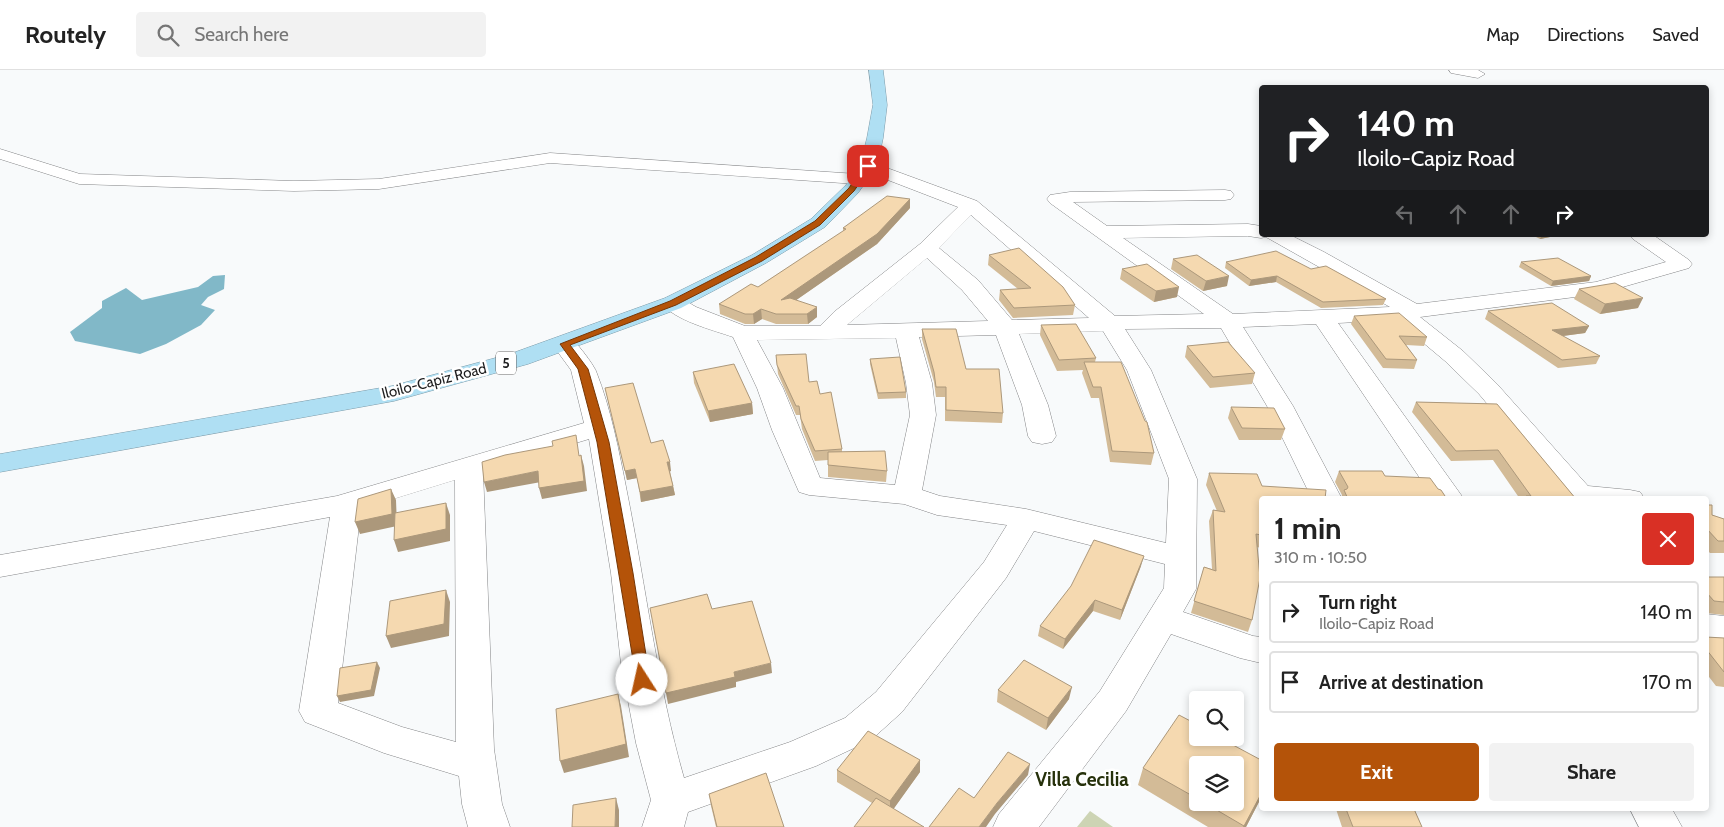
<!DOCTYPE html>
<meta charset="utf-8">
<style>
:root{--surface:#fff;--page:#f2f2f2;--text:#222;--muted:#767676;--line:#e0e0e0;--accent:#b45309}
body{margin:0;font-family:Cabin,sans-serif;background:var(--page);color:var(--text);height:100vh;display:flex;flex-direction:column;font-size:19px;white-space:nowrap}
*{box-sizing:border-box;margin:0}
p{font-size:16px;color:var(--muted)}
.icon{flex:none;width:28px;height:28px;fill:none;stroke:currentColor;stroke-width:2;stroke-linecap:round;stroke-linejoin:round}
.map{position:relative;flex:1;overflow:hidden}
.sheet{position:absolute;left:1259px;top:426px;width:450px;height:315px;display:flex;flex-direction:column;background:var(--surface);border-radius:5px;box-shadow:0 2px 8px #0003}
.sheet>*{flex:none}
.banner{position:absolute;left:1259px;top:15px;width:450px;height:152px;border-radius:5px;box-shadow:0 2px 8px #0003;background:#202124;color:#fff;overflow:hidden}
.tools{position:absolute;left:1189px;top:621px;display:grid;gap:10px}
.tools a{display:grid;place-items:center;width:55px;height:55px;border-radius:5px;background:var(--surface);box-shadow:0 2px 8px #0003;font-size:25px}
.pin{position:absolute;display:grid;place-items:center;width:42px;height:42px;color:#fff;margin:-21px;border-radius:10px;box-shadow:0 2px 8px #0006}
.me{position:absolute;width:55px;margin:-28px;rotate:350deg;stroke-linejoin:round;filter:drop-shadow(0 0 4px #0008)}
.turn{display:flex;align-items:center;gap:18px;height:105px;padding:0 15px;font-size:22px}
.turn .icon{width:65px;height:65px;stroke-width:2.5}
.turn b{display:block;font-size:35px;line-height:42px}
.lanes{display:flex;align-items:center;height:48px;padding:0 15px;background:#0003;justify-content:center;gap:25px;direction:ltr}
.lanes .off{opacity:.35}
.round{display:grid;place-items:center;flex:none;width:52px;height:52px;border-radius:5px;background:var(--page)}
.summary{display:flex;align-items:center;justify-content:space-between;height:85px;padding:0 15px}
h1{font-size:30px;font-weight:700;line-height:38px}
.primary-button{display:flex;gap:10px;margin-top:auto;padding:10px 15px}
.primary-button a{flex:1;height:58px;border-radius:5px;background:var(--accent);color:#fff;font-size:20px;font-weight:700;line-height:58px;text-align:center}
.primary-button a+a{background:var(--page);color:var(--text)}
ul{padding:0;list-style:none}
li{display:flex;align-items:center;gap:15px;height:62px;margin:0 10px 8px;padding:0 5px;border:2px solid var(--line);border-radius:5px}
li div{flex:1}
li b{display:block;font-size:19px}
li em{font-style:normal}
header{display:flex;align-items:center;gap:30px;box-sizing:border-box;height:70px;padding:0 25px;background:var(--surface);border-bottom:1px solid var(--line)}
header strong{font-size:24px}
nav{display:flex;gap:28px;margin-inline-start:auto;font-size:18px}
.search{width:350px;height:45px;background:var(--page);display:flex;align-items:center;gap:12px;box-sizing:border-box;padding:0 18px;border-radius:5px;color:var(--muted);font-size:19px}
.map>svg:first-child{display:block}
.green{fill:#cdd4b4}
.water{fill:#81b8c8}
.lines{fill:none;stroke-linecap:round;stroke-linejoin:round}
.minor-casing{stroke:#848587;stroke-width:1}
.highway-casing{stroke:#7c9ba9;stroke-width:1}
.minor{fill:#fff;fill-rule:evenodd}
.highway{fill:#afdff3;fill-rule:evenodd}
.wall{fill:#d3bb97;fill-rule:evenodd}
.shaded-wall{fill:#ac987b}
.building{fill:#f5d9b0;stroke:#ac987b}
.route{fill:#b45309;stroke:#753606}
.labels{text-anchor:middle;stroke-width:5;stroke-linejoin:round;paint-order:stroke}
.shield{fill:#fff;stroke:#626262;stroke-width:1}
.shield-label{font-size:14px;font-weight:bold;fill:#1e1e1f}
.street-label{font-size:15px;fill:#1e1e1f;stroke:#fff}
.near-neighbourhood-label{font-size:19px;font-weight:bold;fill:#26310b;stroke:#fff}
</style>
<header>
<strong>Routely</strong>
<div class="search"><svg class="icon" aria-label="search" viewBox="0 0 24 24"><circle cx="10" cy="10" r="6"/><path d="M15 15l6 6"/></svg>Search here</div>
<nav><a>Map</a><a>Directions</a><a>Saved</a></nav>
</header>
<div class="map">
<svg width="1724" height="757" viewBox="0 0 1724 757">
<rect width="100%" height="100%" fill="#f8fafb"/>
<!-- green -->
<path class="green" d="M1090,741L1113,757H1077Z"/>
<!-- water -->
<path class="water" d="M225,205L224,219L208,227L201,235L215,240L201,255L166,274L140,284L75,271L70,262L102,238V231L126,218L142,230L198,217L213,206Z"/>
<g class="lines">
<defs>
<path id="minor" d="M1449,0H1478L1485,4L1478,8L1451,3Z
M0,79L80,104L294,111L379,109L550,83L857,104L863,105L866,109L863,113L857,114L550,93L379,119L294,121L79,114L0,89Z
M868,91L977,131L1115,246L1204,244L1050,133L1047,129L1050,125L1070,122L1225,120L1231,121L1234,125L1231,129L1225,130L1073,132L1107,156L1248,154L1261,156V165H1290L1324,182L1417,234L1596,212L1666,192L1633,169L1630,165H1653L1689,190L1692,194L1689,198L1598,224L1420,247L1463,281L1497,314L1588,416L1630,420L1640,422L1645,429H1567L1479,324L1445,291L1396,250L1338,253L1464,429H1434L1316,254L1243,257L1293,336L1342,429H1312L1267,336L1221,258L1125,259L1151,300L1197,409L1196,519L1183,542L1253,566L1261,567V593L1240,588L1171,564L1126,641L1039,757H993L999,744L1100,621L1164,518L1165,494L1034,461L1006,508L902,642L871,670L816,696L688,742L684,757H642L651,730L636,673L621,594L611,503L589,369L483,401L494,679L502,734L510,757H468L462,734L459,706L384,683L305,652L299,641L330,447L0,507V485L337,426L584,353L571,300L552,274L556,269C561,268 565,266 570,268C576,271 593,294 596,301C611,339 619,381 627,422C646,517 657,614 684,708L790,672L845,648L876,622L984,492L1007,455L937,445L904,434L809,425L799,422L772,360L757,318L733,267C713,260 673,250 662,233L665,228L673,226L681,228L696,237L745,256H820L834,242L920,174L958,137L862,100L859,96L862,92ZM971,145L1089,248L1012,250L978,210L939,178ZM1248,166L1261,168L1266,167L1390,237L1233,244L1123,168ZM927,188L962,220L988,251L847,255ZM1103,261L1127,300L1169,409L1166,473L1026,439L940,426L922,420L936,345L932,313L919,267L996,265L1022,335L1028,366L1032,372L1042,374L1052,372L1056,366L1048,335L1019,264ZM896,268L906,313L910,345L895,415L820,408L783,318L757,270ZM455,410L456,672L402,657L338,633L361,439Z
M1706,544L1724,546V572L1706,570Z
M1630,739H1672L1682,757H1639Z"/>
<path id="highway" d="M869,0H883L887,35L883,68L877,96L858,123L825,157L766,193L681,238L528,294L394,331L0,402V384L392,316L510,284L665,228L752,185L811,149L846,115L860,96L867,68L873,35Z"/>
</defs>
<!-- minor casing -->
<use href="#minor" class="minor-casing"/>
<!-- highway casing -->
<use href="#highway" class="highway-casing"/>
<!-- minor -->
<use href="#minor" class="minor"/>
<!-- highway -->
<use href="#highway" class="highway"/>
</g>
<!-- wall -->
<path class="wall" d="M910,138L877,174L796,230L817,247L808,254H776L762,249L754,254H745L720,244L719,234L758,217L843,162V158Z
M1532,165H1560L1540,169Z
M989,185L1075,235L1073,245L1013,248L999,230L1000,220L1018,219L988,195Z
M1173,189L1227,216L1203,221L1171,199Z
M1226,192L1311,199L1386,229L1383,235L1321,238L1276,212L1249,216L1225,198Z
M1521,192L1591,206L1589,211L1551,216L1519,197Z
M1122,199L1177,227L1154,232L1120,209Z
M1579,219L1638,238L1600,244L1574,229Z
M1488,241L1589,256L1585,263L1562,266L1600,286L1596,294L1558,298L1485,249Z
M1354,246L1427,267L1424,276L1406,275L1417,290L1414,299L1383,298L1351,254Z
M1041,255L1096,288L1095,292L1154,383L1151,395L1110,392L1099,328H1091L1082,303L1083,300L1057,301L1040,265Z
M922,259L966,299L1003,343L1002,353L945,351V327H936L934,312L922,269Z
M1187,276L1255,303L1252,314L1210,318L1185,287Z
M776,285L809,312L820,324L842,379V382L887,401L886,412L828,407V390L815,391L802,359L800,345H796L778,304Z
M870,289L906,322V328L878,329L870,294Z
M693,302L752,333L753,344L710,352L694,313Z
M605,318L651,373L671,401H670L675,425L641,432L637,408L627,410Z
M1416,332L1497,334L1576,429H1520L1493,390L1451,391L1412,342Z
M1231,337L1285,359L1281,370H1239L1228,348Z
M1339,401L1385,406L1438,419L1447,429H1341L1342,425L1335,412Z
M1209,403L1261,429V478L1257,477L1252,550L1248,562L1191,543L1204,497L1212,499L1209,451L1213,440L1217,441L1206,415Z
M1706,435L1712,445L1724,449V483H1710L1706,479Z
M1141,496L1120,550L1093,541L1063,579L1038,566L1040,556Z
M1706,507H1724V545L1706,543Z
M1706,567L1724,568V617L1716,616L1706,603Z
M998,620L1069,629L1046,660L997,632Z
M920,690V702L893,739L872,733L837,712V700Z
M1261,690V728L1246,757H1208L1138,715L1143,698ZM1198,695L1235,732H1198Z
M709,724L784,757H716L711,736Z
M1336,739H1414L1422,757H1342Z"/>
<!-- shaded-wall -->
<path class="shaded-wall" d="M910,129V138L877,174L782,240L781,230Z
M1542,165H1560L1540,169Z
M1229,206L1227,216L1203,221L1206,211Z
M1277,206L1276,212L1249,216L1251,210Z
M1591,206L1589,211L1551,216L1553,211Z
M1179,217L1177,227L1154,232L1156,221Z
M1643,228L1638,238L1600,244L1605,234Z
M817,237V247L808,254L807,244Z
M761,239L762,249L754,254L753,244Z
M1589,256L1585,263L1548,268L1552,260Z
M752,333L753,344L710,352L708,341Z
M581,385L584,396L587,421L542,429L539,418Z
M667,392H670L671,401L669,402Z
M635,399L637,408L627,410L625,401Z
M538,401L541,412L487,422L484,412Z
M673,416L675,425L641,432L640,422Z
M391,419L396,430L397,456L360,464L355,452Z
M446,433L450,445V471L398,482L394,470Z
M1144,486L1141,496L1120,550L1122,540Z
M446,520L450,532L449,566L391,578L386,566Z
M1095,530L1093,541L1063,579L1065,569Z
M377,592L380,598L374,626L340,632L337,626Z
M771,593L772,603L736,612V617L668,634L666,623L734,602Z
M1072,617L1069,629L1046,660L1048,648Z
M618,624L621,636L629,687L564,703L560,691Z
M920,690V702L890,744V731Z
M1030,694L1028,705L995,744L986,757H979L997,733Z
M1261,724V728L1246,757H1243Z
M616,728L619,740V757H615Z"/>
<!-- building -->
<path class="building" d="M887,126L910,129L877,164L781,230L790,228L817,237L807,244H776L761,239L753,244H745L719,234L751,214L758,217L846,159L843,158Z
M1019,178L1063,217L1075,235L1014,238L1000,220L1031,218L989,185Z
M1276,181L1311,199L1326,196L1386,229L1323,232L1277,206L1251,210L1226,192Z
M1197,185L1229,206L1206,211L1173,189Z
M1558,188L1591,206L1553,211L1521,192Z
M1147,194L1179,217L1156,221L1122,199Z
M1615,213L1643,228L1605,234L1579,219Z
M1552,233L1589,256L1552,260L1600,286L1562,290L1488,241Z
M1399,243L1427,267L1399,266L1417,290L1386,289L1354,246Z
M1076,254L1096,288L1059,290L1041,255Z
M922,259H956L966,299H999L1003,343L946,340V317H936L934,302Z
M1228,272L1255,303L1213,307L1187,276Z
M806,284L809,312L817,311L820,324L831,322L842,379L815,381L801,349L799,336H796L777,295L776,285Z
M900,287L906,322L878,323L870,289Z
M1084,292H1121L1145,351L1147,352L1154,383L1112,381L1101,317H1093Z
M734,294L752,333L708,341L693,302Z
M633,313L651,373L663,370L670,392H667L673,416L640,422L635,399L625,401L605,318Z
M1416,332L1497,334L1576,429H1528L1526,426H1531L1498,380L1456,381Z
M1231,337L1274,338L1285,359L1242,358Z
M576,365L579,386L581,385L584,411L539,418L538,401L484,412L482,392L505,385L553,376L552,371Z
M885,381L887,401L828,395V382Z
M1339,401H1382L1385,406L1430,408L1438,419L1441,420L1447,429H1348L1344,420L1347,419L1348,417Z
M1209,403L1257,404L1262,416L1326,420L1325,429H1261V465L1256,464L1260,508L1252,550L1194,531L1204,497L1216,501L1213,440L1225,442Z
M391,419L392,444L355,452L358,429Z
M446,433V459L394,470L395,443Z
M1706,435H1712V445L1724,449V471H1718L1706,458Z
M1094,470L1144,486L1122,540L1095,530L1065,569L1040,556L1071,516Z
M1706,507H1724V532L1714,531L1706,522Z
M446,520L444,554L386,566L390,531Z
M707,524L712,539L752,531L771,593L734,602L735,607L666,623L650,538Z
M1706,567L1724,568V602L1706,579Z
M1024,590L1072,617L1048,648L998,620Z
M377,592L371,620L337,626L340,598Z
M618,624L626,674L560,691L556,639Z
M1179,645L1198,655V668H1220L1261,690V724L1244,756L1203,732H1235V695H1198V729L1143,698Z
M868,661L920,690L890,731L837,700Z
M1008,682L1030,694L997,733L979,757H929L959,718L974,728Z
M766,703L784,757H717L709,724Z
M616,728L615,757H572L573,735Z
M876,728L924,757H854Z
M1346,739H1414L1422,757H1353Z"/>
<!-- route -->
<path class="route" d="M865,94L871,96L854,121L820,155L762,191L676,235L570,275L588,299L609,372L633,503L650,610L648,614L642,616L637,614L597,372L578,299L560,274L670,231L756,187L815,151L849,118Z"/>
<g class="labels">
<!-- shield labels -->
<rect class="shield" x="496" y="281.5" width="20" height="23" rx="4"/>
<g class="shield-label">
<text x="506" y="298">5</text>
</g>
<!-- street labels -->
<g class="street-label">
<text transform="translate(434 311) rotate(-14)" y="5">Iloilo-Capiz Road</text>
</g>
<!-- near-neighbourhood labels -->
<g class="near-neighbourhood-label">
<text x="1082" y="716">Villa Cecilia</text>
</g>
</g>
</svg>
<div class="tools">
<a><svg class="icon" aria-label="search" viewBox="0 0 24 24"><circle cx="10" cy="10" r="6"/><path d="M15 15l6 6"/></svg></a>
<a><svg class="icon" aria-label="layers" viewBox="0 0 24 24"><path d="M12 4l9 5-9 5-9-5zM3 14l9 5 9-5"/></svg></a>
</div>
<div class="pin" style="left:868px;top:96px;background:#d93025"><svg class="icon" aria-label="arrive" viewBox="0 0 24 24"><path d="M6 21V4h12l-3 4 3 4H6"/></svg></div>
<svg class="me" style="left:642px;top:610px" viewBox="-20 -20 40 40"><circle r="19" fill="#fff"/><path d="M0-13L10 11 0 6-10 11z" fill="#b45309"/></svg>
<div class="banner">
<div class="turn"><svg class="icon" aria-label="right" viewBox="0 0 24 24"><path d="M7 20v-9h11M14 6l5 5-5 5"/></svg><div><b>140 m</b>Iloilo-Capiz Road</div></div>
<div class="lanes"><svg class="icon off" aria-label="left" viewBox="0 0 24 24"><path d="M17 20v-9H6M10 6l-5 5 5 5"/></svg><svg class="icon off" aria-label="ahead" viewBox="0 0 24 24"><path d="M12 20V5M6 11l6-6 6 6"/></svg><svg class="icon off" aria-label="ahead" viewBox="0 0 24 24"><path d="M12 20V5M6 11l6-6 6 6"/></svg><svg class="icon" aria-label="right" viewBox="0 0 24 24"><path d="M7 20v-9h11M14 6l5 5-5 5"/></svg></div>
</div>
<section class="sheet">
<div class="summary"><div><h1>1 min</h1><p>310 m · 10:50</p></div><a class="round" style="background:#d93025;color:#fff"><svg class="icon" aria-label="close" viewBox="0 0 24 24"><path d="M6 6l12 12M18 6L6 18"/></svg></a></div>
<ul>
<li><svg class="icon" aria-label="right" viewBox="0 0 24 24"><path d="M7 20v-9h11M14 6l5 5-5 5"/></svg><div><b>Turn right</b><p>Iloilo-Capiz Road</p></div><em>140 m</em></li>
<li><svg class="icon" aria-label="arrive" viewBox="0 0 24 24"><path d="M6 21V4h12l-3 4 3 4H6"/></svg><div><b>Arrive at destination</b></div><em>170 m</em></li>
</ul>
<div class="primary-button"><a>Exit</a><a>Share</a></div>
</section>
</div>
